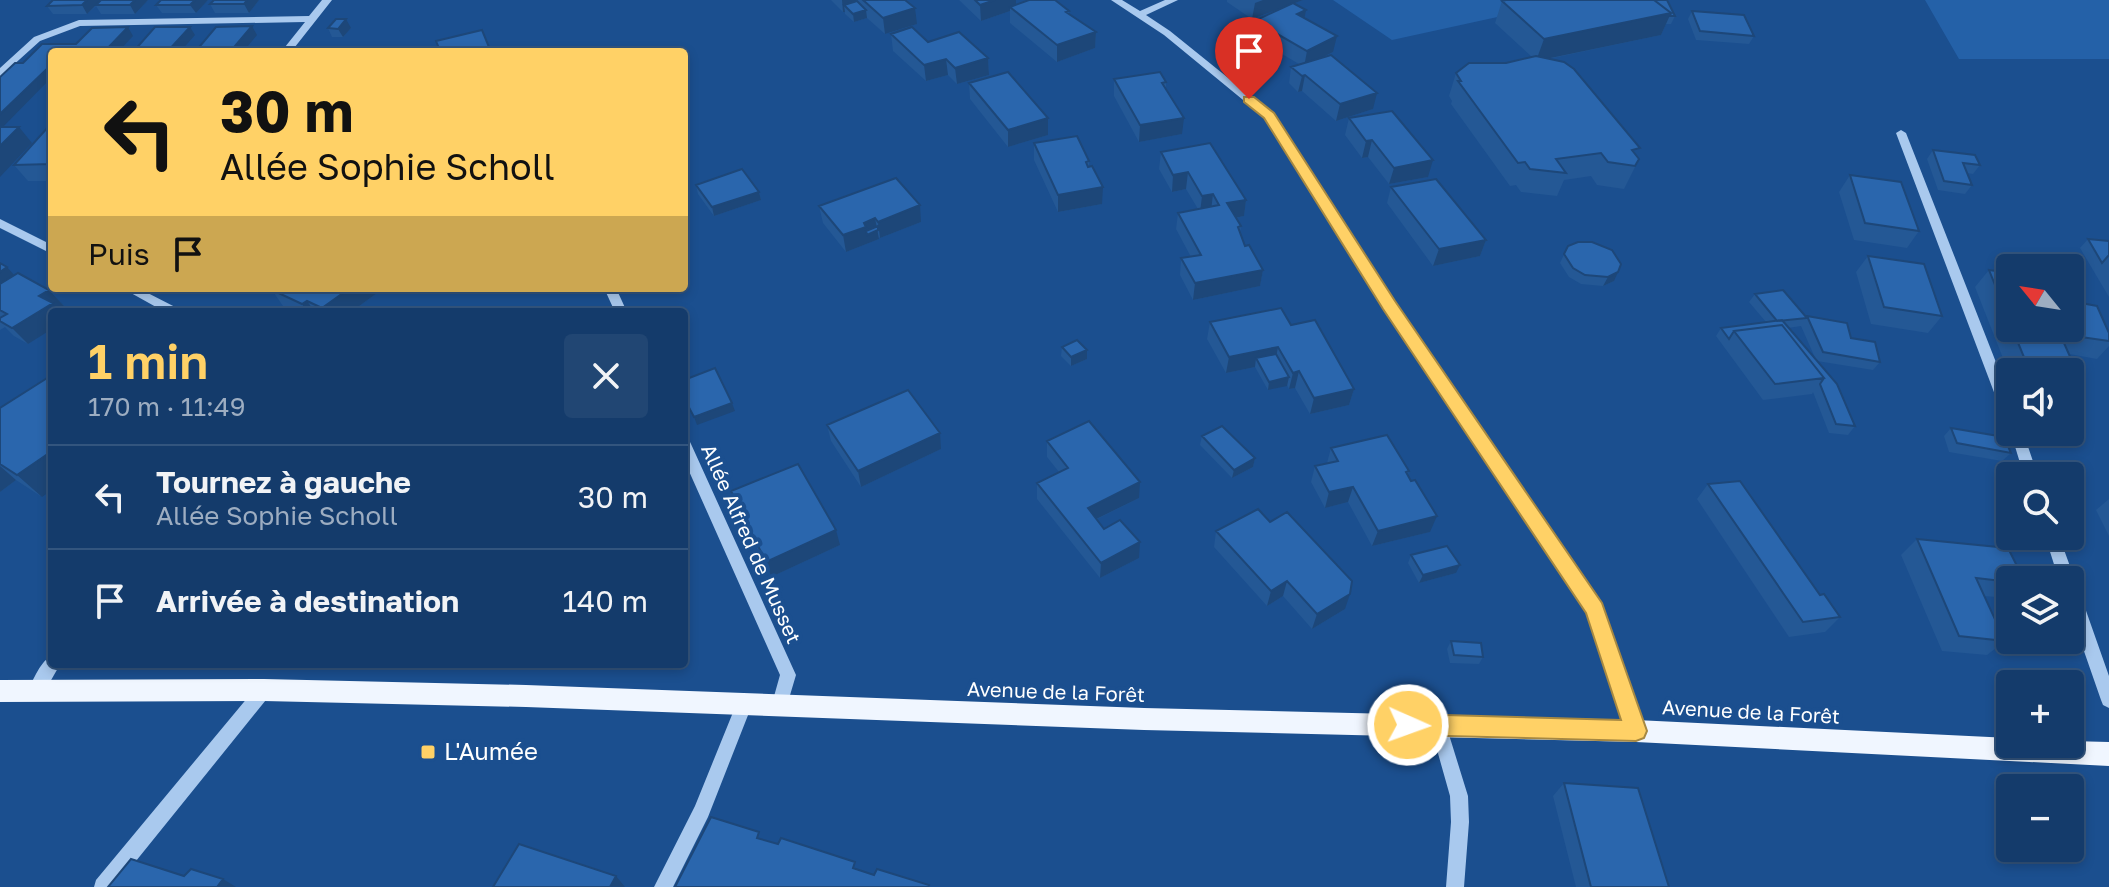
<!DOCTYPE html>
<html lang="fr">
<meta charset="utf-8">
<style>
:root{--surface:#143b6b;--page:#214673;--text:#f1f3f6;--muted:#9dadc1;--line:#33557e;--accent:#ffd166}
body{margin:0;font-family:"Golos Text",sans-serif;background:var(--page);color:var(--text);height:100vh;display:flex;flex-direction:column;font-size:30px;white-space:nowrap}
*{box-sizing:border-box;margin:0}
p{font-size:26px;color:var(--muted)}
.icon{flex:none;width:44px;height:44px;fill:none;stroke:currentColor;stroke-width:2;stroke-linecap:round;stroke-linejoin:round}
.map{position:relative;flex:1;overflow:hidden}
.panel{position:absolute;left:48px;top:308px;width:640px;height:360px;display:flex;flex-direction:column;background:var(--surface);border-radius:8px;box-shadow:0 4px 12px #0003,0 0 0 2px var(--line)}
.panel>*{flex:none}
.top-card{position:absolute;left:48px;top:48px;width:640px;height:244px;border-radius:8px;box-shadow:0 4px 12px #0003,0 0 0 2px var(--line);background:#ffd166;color:#111;overflow:hidden}
.needle{width:52px;rotate:300deg}
.fabs{position:absolute;left:1996px;top:254px;display:grid;gap:16px}
.fabs a{display:grid;place-items:center;width:88px;height:88px;border-radius:8px;background:var(--surface);box-shadow:0 4px 12px #0003,0 0 0 2px var(--line);font-size:40px}
.pin{position:absolute;display:grid;place-items:center;width:68px;height:68px;color:#fff;margin:-82px -34px;border-radius:50% 50% 50% 0;rotate:-45deg;box-shadow:0 0 8px #0007}
.pin .icon{rotate:45deg}
.me{position:absolute;width:88px;margin:-44px;rotate:92deg;stroke-linejoin:round;filter:drop-shadow(0 0 6px #0008)}
.turn{display:flex;align-items:center;gap:28px;height:168px;padding:0 40px;font-size:36px}
.turn .icon{width:104px;height:104px;stroke-width:2.5}
.turn b{display:block;font-size:56px;line-height:68px}
.then{display:flex;align-items:center;height:76px;padding:0 40px;background:#0003;gap:16px;font-size:30px}
.round{display:grid;place-items:center;flex:none;width:84px;height:84px;border-radius:8px;background:var(--page)}
.overview{display:flex;align-items:center;justify-content:space-between;height:136px;padding:0 40px}
h1{font-size:48px;font-weight:600;line-height:60px;color:var(--accent)}
ul{padding:0;list-style:none}
li{display:flex;align-items:center;gap:24px;height:104px;padding:0 40px;border-top:2px solid var(--line)}
li div{flex:1}
li b{display:block;font-size:30px}
li em{font-style:normal}
.map>svg:first-child{display:block}
.green{fill:#2461a8}
.lines{fill:none;stroke-linecap:round;stroke-linejoin:round}
.minor{fill:#a9c9ee;fill-rule:evenodd}
.major{fill:#f0f6ff;fill-rule:evenodd}
.wall{fill:#245895;fill-rule:evenodd}
.shaded-wall{fill:#1d4779}
.building{fill:#2a66ad;stroke:#1d4779;stroke-width:2}
.route{fill:#ffd166;stroke:#a68842;stroke-width:2}
.poi-dot{fill:#ffd166;stroke:#1b4f8f;stroke-width:3}
.labels{text-anchor:middle;stroke-width:8;stroke-linejoin:round;paint-order:stroke}
.street-label{font-size:20px;fill:#fff;stroke:#1b4f8f}
.near-poi-label{font-size:24px;fill:#fff;stroke:#1b4f8f;text-anchor:start}
</style>
<div class="map">
<svg width="2109" height="887" viewBox="0 0 2109 887">
<rect width="100%" height="100%" fill="#1b4f8f"/>
<!-- green -->
<path class="green" d="M1333,0H1576L1392,40Z
M1925,0H2109V59H1959Z"/>
<g class="lines">
<!-- minor -->
<path class="minor" d="M322,0H332L291,52H281L305,22L80,26L40,41L0,77V68L34,37L79,20L309,16Z
M1111,0H1122L1140,11L1165,0H1178L1146,15L1170,31L1273,114L1393,302L1601,604L1644,731L1642,737L1636,739L1630,737L1628,731L1588,612L1385,308L1265,118L1164,35Z
M1901,130L1906,133L2010,398V421L2003,416L1896,133Z
M0,219L52,245V254L0,228Z
M122,288H138L179,309L181,312H165Z
M604,288H616L627,312H615Z
M2010,430L2023,432L2038,476H2024Z
M684,439L689,440L691,444L796,675L785,712L779,715L773,712L771,707L780,675L684,460Z
M2045,536H2059L2075,580L2073,583L2078,588L2109,676V708L2103,705L2101,700L2070,611V580H2059Z
M52,656V664H60L58,668L42,696L36,698L30,696L28,691C33,680 41,660 52,656Z
M264,683L270,685L272,690L270,695L115,887H94L96,880L258,685Z
M744,697L750,700L752,705L708,817L673,887H654L695,806L738,700Z
M1438,717L1444,719L1446,725L1468,796L1469,822L1464,887H1446L1451,822L1450,796L1430,725L1432,719Z"/>
<!-- major -->
<path class="major" d="M264,679L526,685L1144,708L1636,720L2010,738V744H2070V741L2109,742V766L1636,742L1144,730L526,707L264,701L0,702V680Z"/>
</g>
<!-- wall -->
<path class="wall" d="M53,0H148L135,14H101L96,6L87,14H53L47,6Z
M161,0H208L196,13H162L156,5Z
M259,0L249,13H215L210,4Z
M831,0H905L917,24L885,34L867,18L854,22L845,14V12H843Z
M959,0H1016V5L1069,11V14L1096,32L1095,48L1057,62L1010,23V11L981,21Z
M1227,0H1303L1294,3L1333,52L1324,57L1373,109L1336,121L1302,91L1298,92L1289,83L1291,67L1299,64L1265,44L1260,46L1248,39L1250,23L1286,6L1252,19L1227,2Z
M1502,1L1675,16L1671,24H1666L1661,35L1548,59L1639,159L1624,189L1597,185L1591,176L1564,180L1557,196L1521,192L1516,185L1510,186L1451,104L1452,101L1449,96L1456,73L1532,57L1495,23Z
M1692,11L1754,36L1749,44L1696,40L1688,19Z
M328,28H351L343,37H332Z
M891,34L928,42L988,58L989,75L957,84L948,75L926,81L893,51Z
M1114,79L1166,82V88L1182,134L1139,142L1114,96Z
M969,83L1048,118V135L1008,147L970,99Z
M1349,118L1428,177L1389,184L1368,157L1362,158L1345,135Z
M52,126V181H28L14,165Z
M1034,143L1089,161V167L1102,204L1058,212L1034,160Z
M1933,150L1980,165L1973,174L1967,173L1972,185L1965,194L1938,190L1927,159Z
M1161,152L1246,200L1244,216L1236,218L1241,226L1240,233L1245,246L1263,270L1260,286L1193,300L1180,275L1181,258L1191,257L1176,229L1178,213L1198,209L1186,189L1172,192L1159,169Z
M1850,175L1919,231L1907,248L1854,240L1839,192Z
M696,185L759,192L761,200L714,216L698,194Z
M1391,187L1486,240L1480,256L1433,266L1387,203Z
M819,206L921,222L880,238L879,237V239L846,252L823,223Z
M2088,239L2109,241V297L2080,248Z
M1568,246L1614,281L1603,286L1581,284L1569,277L1560,263Z
M1868,256L1942,316L1928,333L1871,324L1856,272Z
M0,263L14,275L49,290L64,306L59,309L61,312H52L28,344L14,336L5,327L0,330Z
M1989,270L2010,273V328H2070L2109,333V346L2097,359L2069,354L2083,386L2070,399V372H2010V376L1975,287Z
M274,288H384L351,312H295L283,306L272,290Z
M1755,294L1851,338L1880,362L1873,370L1817,361L1855,426L1848,435L1829,433L1813,392L1812,394L1763,400L1716,336L1721,328L1766,322L1749,302ZM1801,326L1816,360L1788,328Z
M1210,322L1291,325L1354,389L1349,405L1310,414L1295,388L1289,389L1287,385L1268,390L1255,367L1226,373L1207,339Z
M1062,347L1087,350V359L1071,366L1061,356Z
M0,408L42,497L16,480L0,492Z
M827,425L941,449L861,487L831,441Z
M1951,428L2011,453L2002,461L1949,452L1944,436Z
M1202,436L1255,458L1253,467L1232,478L1200,445Z
M1047,441L1139,498L1097,519L1104,529L1139,558L1100,578L1037,499V483L1059,472L1047,457Z
M1331,448L1409,471L1408,475L1430,532L1372,546L1348,502L1325,508L1311,482L1315,466L1327,463Z
M1708,484L1820,595L1840,617L1825,632L1789,637L1697,499Z
M731,491L840,545L771,577L737,507Z
M2109,499V536L2096,510Z
M1216,531L1345,609L1312,629L1283,596L1267,606L1214,547Z
M1917,539L2010,580V597L2008,598L1984,596L2005,641L1987,655L1942,651L1901,555Z
M1411,555L1456,573L1419,583L1408,563Z
M1451,641L1483,657L1479,664L1450,663L1447,649Z
M1564,783L1669,887H1576L1553,796Z"/>
<!-- shaded-wall -->
<path class="shaded-wall" d="M87,0H101L87,14L82,5Z
M135,0H148L135,14L130,5Z
M195,0H208L196,13L190,5Z
M247,0H259L249,13L244,4Z
M842,0H856L857,8L844,5L845,12H843Z
M995,0H1016V9L1010,7V11L981,21L980,5Z
M1263,0H1303L1252,19L1255,3Z
M915,8L917,24L885,34L883,18Z
M866,10L867,18L854,22L853,14Z
M1306,10L1303,26L1297,14Z
M1671,13L1661,35L1536,61L1544,39Z
M346,19L351,28L343,37L338,29Z
M252,26L257,35L243,52H230Z
M128,27L133,36L118,52H104Z
M190,27L195,35L180,52H167Z
M1267,28L1265,44L1260,46L1262,30Z
M1096,32L1095,48L1057,62V45Z
M1337,36L1333,52L1304,67L1307,51Z
M988,58L989,75L957,84L955,68Z
M946,59L948,75L926,81L924,65Z
M51,64L52,65V77L0,130V114Z
M1305,75L1302,91L1298,92L1302,76Z
M1377,93L1373,109L1336,121L1340,104Z
M1048,118V135L1008,147V130Z
M1184,118L1182,134L1139,142L1140,125Z
M19,127L32,143L0,177V146Z
M1372,140L1368,157L1362,158L1366,141Z
M1433,160L1428,177L1389,184L1394,168Z
M1188,172L1186,189L1172,192L1173,175Z
M1103,187L1102,204L1058,212V195Z
M759,192L761,200L714,216L712,207Z
M1213,194L1211,211L1200,213L1202,196Z
M1246,200L1244,216L1225,220L1227,203Z
M920,205L921,222L880,238L878,222Z
M875,218L879,239L846,252L843,235Z
M1486,240L1480,256L1433,266L1439,249Z
M7,267L22,284L0,297V272Z
M1263,270L1260,286L1193,300L1195,283Z
M1618,272L1614,281L1603,286L1608,277Z
M350,288H384L351,312H325L322,308Z
M425,288H445L428,293Z
M49,290L64,306L59,309L61,312H52V329L28,344L12,328L39,296Z
M307,301L315,312H307L302,304Z
M1278,347L1275,363L1256,358L1255,367L1226,373L1229,357Z
M1087,350V359L1071,366V357Z
M1299,371L1295,388L1289,389L1293,373Z
M1289,377L1287,386L1268,390L1269,382Z
M1354,389L1349,405L1310,414L1314,398Z
M732,403L735,411L697,425L694,417Z
M940,433L941,449L861,487L858,471Z
M52,451V490L42,497L17,475Z
M1255,458L1253,467L1232,478L1234,470Z
M0,466L16,480L0,492Z
M1140,482L1139,498L1088,523V508Z
M1353,487L1348,502L1325,508L1329,492Z
M1437,516L1430,532L1372,546L1378,531Z
M836,530L840,545L771,577L766,562Z
M1140,542L1139,558L1100,578L1101,563Z
M1460,565L1456,573L1419,583L1423,575Z
M1287,581L1283,596L1267,606L1271,591Z
M1350,594L1345,609L1312,629L1317,614Z
M616,876L625,887H610Z
M223,879L236,887H217Z"/>
<!-- building -->
<path class="building" d="M53,0H87L82,5L47,6Z
M101,0H135L130,5H96Z
M161,0H195L190,5H156Z
M214,0H247L244,4H210Z
M863,0H905L915,8L883,18Z
M975,0H995L980,5Z
M1029,0H1055L1069,11L1066,12L1096,32L1057,45L1010,7Z
M1506,0H1654L1671,13L1544,39L1502,1Z
M1654,0H1667L1675,16H1670L1671,13Z
M857,1L866,10L853,14L844,5Z
M1293,3L1306,10L1297,14L1337,36L1307,51L1267,28L1262,30L1250,23Z
M1692,11L1744,15L1754,36L1700,31Z
M336,19H346L338,29L328,28Z
M252,26L230,52H195L216,27Z
M128,27L104,52H52V64L0,114V77L15,63H23L42,44H76L92,28Z
M155,27H190L167,52H133Z
M912,27L928,42L959,32L988,58L955,68L946,59L924,65L891,34Z
M482,30L491,52H437L440,51L436,41Z
M1331,55L1377,93L1340,104L1305,75L1302,76L1291,67Z
M1536,56L1564,62L1574,69L1640,148L1632,150L1639,159L1635,166L1608,162L1601,153L1556,159L1566,173L1530,169L1525,162L1518,163L1458,81H1461L1456,73L1469,63H1506Z
M1008,72L1048,118L1008,130L969,83Z
M1160,72L1166,82L1162,83L1184,118L1140,125L1114,79Z
M1392,111L1433,160L1394,168L1372,140L1366,141L1349,118Z
M49,126H52V164L14,165Z
M0,127H19L0,146Z
M1077,136L1089,161L1086,162L1088,167L1092,166L1103,187L1058,195L1034,143Z
M1210,143L1246,200L1227,203L1241,226L1238,227L1245,246L1249,245L1263,270L1195,283L1181,258L1201,255L1178,213L1219,205L1213,194L1202,196L1188,172L1173,175L1161,152Z
M1933,150L1975,155L1980,165L1963,163L1972,185L1944,181Z
M742,169L759,192L712,207L696,185Z
M1850,175L1901,182L1919,231L1865,223Z
M896,178L920,205L878,222L875,218L864,223L866,227L843,235L819,206Z
M1436,179L1486,240L1439,249L1391,187Z
M878,226V230L867,235L866,231Z
M2088,239L2109,241V255L2102,263Z
M1578,242H1592L1612,250L1621,264L1618,272L1608,277L1585,275L1573,268L1564,254L1568,246Z
M1868,256L1924,264L1942,316L1884,307Z
M0,263L7,267L0,272Z
M1989,270L2010,273V322Z
M18,273L49,290L39,296L53,303L12,328L0,321V318L7,314L0,310V284Z
M274,288H350L322,308L307,301L302,304L272,290Z
M1783,290L1807,318L1777,321L1755,294Z
M2070,301L2097,306L2109,333V341L2060,334L2083,386L2070,384V372H2030L2012,328H2070Z
M1281,308L1291,325L1315,320L1354,389L1314,398L1299,371L1293,373L1278,347L1229,357L1210,322Z
M1807,316L1847,323L1851,338L1875,342L1880,362L1823,352Z
M1782,320L1837,384L1855,426L1836,424L1820,384L1824,378L1782,325L1734,331L1729,339L1721,328Z
M1782,325L1824,378L1775,384L1734,331Z
M1077,340L1087,350L1071,357L1062,347Z
M1276,354L1289,377L1269,382L1256,358Z
M715,368L732,403L694,417L684,398V380Z
M52,375V451L17,475L0,464V408Z
M908,390L940,433L858,471L827,425Z
M1089,421L1140,482L1088,508L1104,529L1120,520L1140,542L1101,563L1037,483L1068,468L1047,441Z
M1222,426L1255,458L1234,470L1202,436Z
M1951,428L2004,437L2011,453L1957,443Z
M1387,435L1409,471L1406,472L1411,481L1415,480L1437,516L1378,531L1353,487L1329,492L1315,466L1338,461L1331,448Z
M798,464L836,530L766,562L731,491Z
M1740,481L1820,595L1824,594L1840,617L1803,622L1708,484Z
M1258,509L1270,522L1287,512L1352,581L1350,594L1317,614L1287,581L1271,591L1216,531Z
M1917,539L2008,548L2024,580H2010V582L1976,578L2005,641L1959,636Z
M1447,546L1460,565L1423,575L1411,555Z
M1451,641L1481,643L1483,657L1454,655Z
M1564,783L1638,788L1669,887H1591Z
M711,817L759,832L757,838L778,844L781,838L855,862L853,868L874,875L877,869L929,885L928,887H675Z
M519,844L616,876L610,887H493Z
M131,859L184,876L191,869L223,879L217,887H108Z"/>
<!-- route -->
<path class="route" d="M1244,97H1254L1274,113L1395,301L1602,603L1647,731L1644,738L1636,741L1408,735L1401,732L1397,725L1401,717L1408,714L1621,720L1586,613L1383,309L1264,118L1244,102Z"/>
<!-- markers -->
<rect class="poi-dot" x="420" y="744" width="16" height="16" rx="4"/>
<g class="labels">
<!-- street labels -->
<g class="street-label">
<text transform="translate(751 544) rotate(66)" y="7">Allée Alfred de Musset</text>
<text transform="translate(1056 692) rotate(2)" y="7">Avenue de la Forêt</text>
<text transform="translate(1751 712) rotate(3)" y="7">Avenue de la Forêt</text>
</g>
<!-- near-poi labels -->
<g class="near-poi-label">
<text x="444" y="760">L'Aumée</text>
</g>
</g>
</svg>
<div class="fabs">
<a><svg class="needle" viewBox="-14 -14 28 28"><path d="M0-13l5 13h-10z" fill="#e53935"/><path d="M0 13l5-13h-10z" fill="#9dadc1"/></svg></a>
<a><svg class="icon" aria-label="sound" viewBox="0 0 24 24"><path d="M4 9h4l5-4v14l-5-4H4zM17 9q2 3 0 6"/></svg></a>
<a><svg class="icon" aria-label="search" viewBox="0 0 24 24"><circle cx="10" cy="10" r="6"/><path d="M15 15l6 6"/></svg></a>
<a><svg class="icon" aria-label="layers" viewBox="0 0 24 24"><path d="M12 4l9 5-9 5-9-5zM3 14l9 5 9-5"/></svg></a>
<a>+</a>
<a>−</a>
</div>
<div class="pin" style="left:1249px;top:99px;background:#d93025"><svg class="icon" aria-label="arrive" viewBox="0 0 24 24"><path d="M6 21V4h12l-3 4 3 4H6"/></svg></div>
<svg class="me" style="left:1408px;top:725px" viewBox="-20 -20 40 40"><circle r="17" fill="#ffd166" stroke="#fff" stroke-width="3"/><path d="M0-11L8 9 0 5-8 9z" fill="#fff"/></svg>
<div class="top-card">
<div class="turn"><svg class="icon" aria-label="left" viewBox="0 0 24 24"><path d="M17 20v-9H6M10 6l-5 5 5 5"/></svg><div><b>30 m</b>Allée Sophie Scholl</div></div>
<div class="then">Puis<svg class="icon" aria-label="arrive" viewBox="0 0 24 24"><path d="M6 21V4h12l-3 4 3 4H6"/></svg></div>
</div>
<section class="panel">
<div class="overview"><div><h1>1 min</h1><p>170 m · 11:49</p></div><a class="round"><svg class="icon" aria-label="close" viewBox="0 0 24 24"><path d="M6 6l12 12M18 6L6 18"/></svg></a></div>
<ul>
<li><svg class="icon" aria-label="left" viewBox="0 0 24 24"><path d="M17 20v-9H6M10 6l-5 5 5 5"/></svg><div><b>Tournez à gauche</b><p>Allée Sophie Scholl</p></div><em>30 m</em></li>
<li><svg class="icon" aria-label="arrive" viewBox="0 0 24 24"><path d="M6 21V4h12l-3 4 3 4H6"/></svg><div><b>Arrivée à destination</b></div><em>140 m</em></li>
</ul>
</section>
</div>
